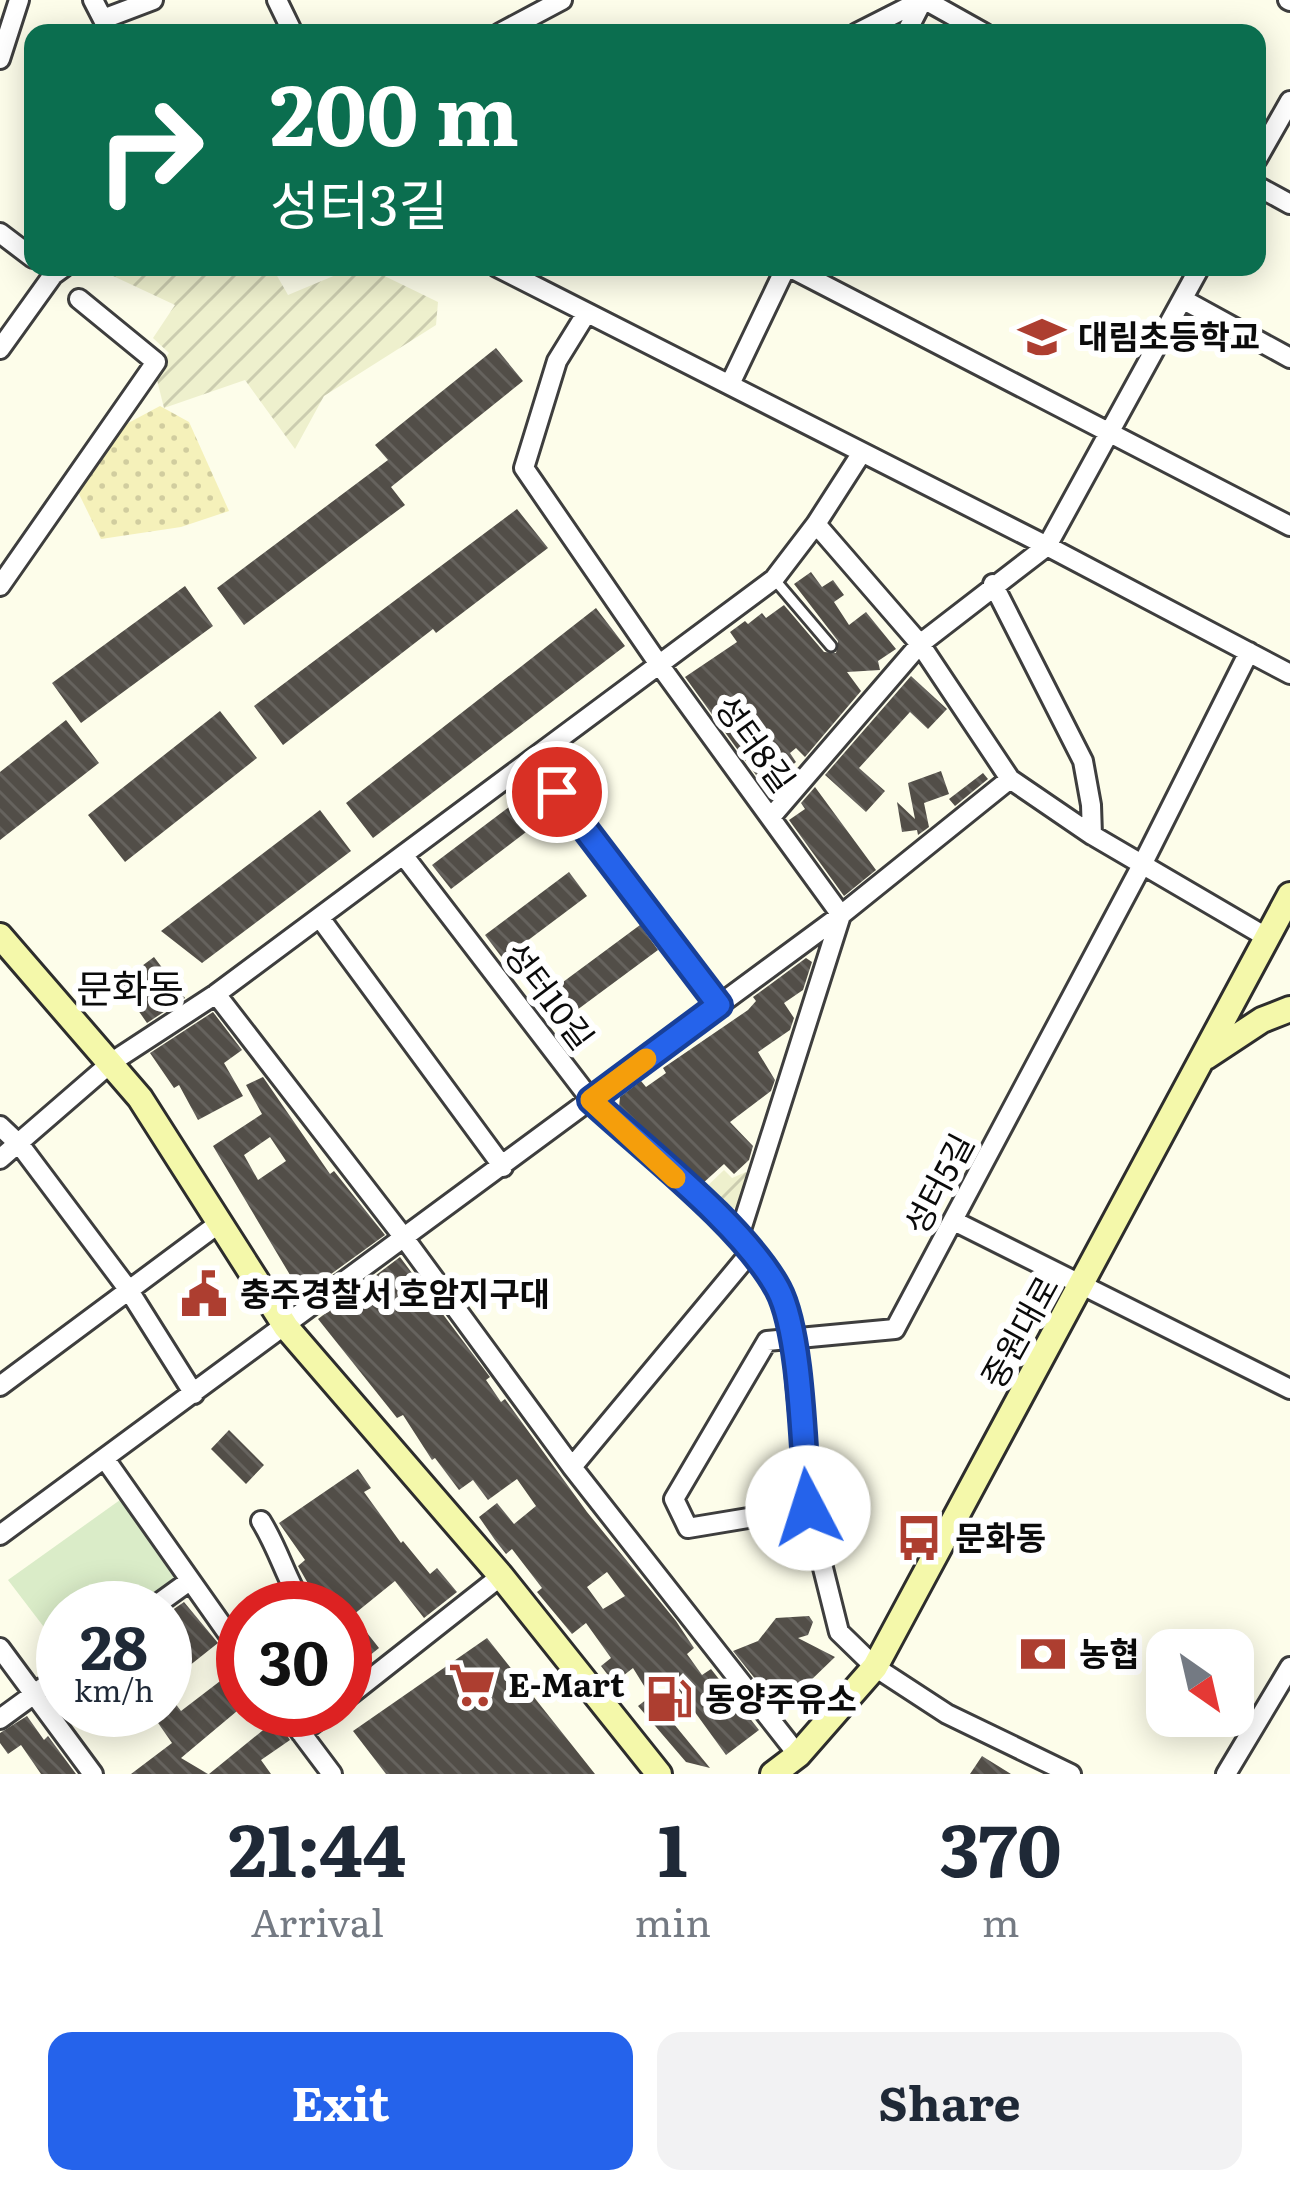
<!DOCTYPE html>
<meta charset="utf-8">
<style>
:root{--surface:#fff;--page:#f2f2f3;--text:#1f2937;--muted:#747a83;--accent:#2563eb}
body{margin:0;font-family:Literata,"Noto Sans KR",serif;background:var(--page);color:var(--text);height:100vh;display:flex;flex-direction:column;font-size:45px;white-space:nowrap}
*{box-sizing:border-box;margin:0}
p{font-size:39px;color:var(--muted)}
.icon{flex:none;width:66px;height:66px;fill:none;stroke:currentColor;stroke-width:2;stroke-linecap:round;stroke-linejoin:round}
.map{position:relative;height:1774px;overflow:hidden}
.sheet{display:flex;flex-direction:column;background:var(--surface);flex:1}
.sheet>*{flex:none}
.guide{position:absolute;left:24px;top:24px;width:1242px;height:252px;border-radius:24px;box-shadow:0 6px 30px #0003;background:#0b6e4f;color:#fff;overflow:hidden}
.needle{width:78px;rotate:146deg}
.tools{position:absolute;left:1146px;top:1629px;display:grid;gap:24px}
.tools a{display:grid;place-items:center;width:108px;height:108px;border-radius:24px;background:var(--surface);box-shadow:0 6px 30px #0003;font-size:60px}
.speed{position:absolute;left:36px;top:1581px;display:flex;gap:24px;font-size:60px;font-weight:700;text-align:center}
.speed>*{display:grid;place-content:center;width:156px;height:156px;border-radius:50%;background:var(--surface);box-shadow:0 6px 30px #0003;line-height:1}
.speed small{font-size:30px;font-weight:400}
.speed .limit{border:18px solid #d22;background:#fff;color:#111}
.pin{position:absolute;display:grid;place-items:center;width:102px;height:102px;color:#fff;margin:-51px;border:6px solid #fff;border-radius:50%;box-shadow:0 3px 12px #0007}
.me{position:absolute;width:132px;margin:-66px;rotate:355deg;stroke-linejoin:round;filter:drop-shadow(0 0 9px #0008)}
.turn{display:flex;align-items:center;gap:42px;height:252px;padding:0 48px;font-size:54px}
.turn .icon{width:156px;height:156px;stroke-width:2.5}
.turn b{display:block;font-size:84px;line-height:102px}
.eta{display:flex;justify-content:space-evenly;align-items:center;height:204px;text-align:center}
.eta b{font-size:72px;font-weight:700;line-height:84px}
.button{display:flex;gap:24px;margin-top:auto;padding:24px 48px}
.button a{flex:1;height:138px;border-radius:24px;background:var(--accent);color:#fff;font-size:48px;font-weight:700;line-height:138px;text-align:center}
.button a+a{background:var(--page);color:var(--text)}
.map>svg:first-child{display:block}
.farmland{fill:url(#farmland-furrows)}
.sand{fill:url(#sand-dots)}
.pitch{fill:#daecc8}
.building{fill:url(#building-back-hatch);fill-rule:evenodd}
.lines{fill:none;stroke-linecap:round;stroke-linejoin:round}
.lane-casing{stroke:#3e3e3e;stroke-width:15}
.street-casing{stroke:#3e3e3e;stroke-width:24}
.secondary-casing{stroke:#2d2d2d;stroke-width:30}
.lane{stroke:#fff;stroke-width:9}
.street{stroke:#fff;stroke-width:18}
.secondary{stroke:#f4f8aa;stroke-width:24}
.route-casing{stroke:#184099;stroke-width:30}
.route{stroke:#2563eb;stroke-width:21}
.slow{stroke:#f59e0b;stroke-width:21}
.labels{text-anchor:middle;stroke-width:12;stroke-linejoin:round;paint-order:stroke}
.poi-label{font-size:33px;font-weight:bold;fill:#0b0b0b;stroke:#fff;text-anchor:start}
.street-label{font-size:33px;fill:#0b0b0b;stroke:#fff}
.quarter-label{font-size:39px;fill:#0b0b0b;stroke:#fff}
</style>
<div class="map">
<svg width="1290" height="1774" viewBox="0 0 1290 1774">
<defs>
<pattern id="farmland-furrows" width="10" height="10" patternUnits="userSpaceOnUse" patternTransform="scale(3)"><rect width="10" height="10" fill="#eef0cd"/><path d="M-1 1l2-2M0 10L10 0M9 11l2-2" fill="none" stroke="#cbccaf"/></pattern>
<pattern id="sand-dots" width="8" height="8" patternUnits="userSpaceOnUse" patternTransform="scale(3)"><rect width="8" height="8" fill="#f5f1ba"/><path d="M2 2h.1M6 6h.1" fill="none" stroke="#d1cd9f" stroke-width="1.8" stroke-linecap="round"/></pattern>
<pattern id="building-back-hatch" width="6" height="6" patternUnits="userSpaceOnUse" patternTransform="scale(3)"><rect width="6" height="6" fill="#524e48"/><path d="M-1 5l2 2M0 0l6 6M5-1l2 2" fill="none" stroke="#66635e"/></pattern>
</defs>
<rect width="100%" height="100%" fill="#fdfdea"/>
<!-- farmland -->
<path class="farmland" d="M128,267H272L288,295L355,267H366L438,302L436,325L324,396L295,449L245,380L164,408L155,372L169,353L153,338L175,305L111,275Z
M724,1170L732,1178L746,1172L749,1176L741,1207L728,1209L702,1191Z"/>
<!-- sand -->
<path class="sand" d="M160,406L189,422L229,511L181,527L101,539L79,494L117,429Z"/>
<!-- pitch -->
<path class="pitch" d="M120,1500L174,1578L134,1608H63V1652L8,1580Z"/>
<!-- building -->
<path class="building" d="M496,348L523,381L391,487L405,505L244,625L217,588L388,460L375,445Z
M517,509L548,548L436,633L433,629L283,745L254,706Z
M811,572L822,587L833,580L844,595L834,602L849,625L866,612L896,649L878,661L880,670L847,672L861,691L805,757L796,748L790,753L796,762L782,774L786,779L769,793L685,677L737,642L730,632L745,621L748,624L762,613L766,618L784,605L824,652L836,653L838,641L794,584Z
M185,586L213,626L81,723L52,683Z
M596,608L625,646L373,838L346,803Z
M911,676L947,709L928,729L910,712L859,768L885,791L866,812L825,775Z
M220,711L257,758L125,862L88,815Z
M66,720L99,763L0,840V772Z
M941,771L949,794L924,803L929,827L918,835L917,830L902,832L897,802L915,819L908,783Z
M983,773L988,779L955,806L949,799Z
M815,787L876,870L844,896L789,820L805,809L801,803Z
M529,792L547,816L451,889L432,865Z
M320,810L351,851L202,963L161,931Z
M569,872L587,896L503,959L485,935Z
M640,925L658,950L554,1027L536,1002Z
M154,957L185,998L147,1023L119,983Z
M806,958L812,962L803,990L784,1003L794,1018L790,1030L758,1052L775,1080L771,1091L730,1122L753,1146L749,1160L734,1174L724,1164L702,1184L619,1107L620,1097L641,1081L646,1087L666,1073L663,1068L748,1010L756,1001L753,997Z
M213,1012L242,1050L224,1063L243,1096L198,1120L179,1085L174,1088L150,1053Z
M263,1077L330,1174L334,1171L385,1235L302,1295L213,1146L262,1114L246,1085ZM270,1137L286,1161L258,1180L244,1155Z
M400,1257L490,1377L486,1380L501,1402L505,1399L587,1512L676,1621L694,1648L687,1654L702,1675L711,1669L759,1730L726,1755L668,1675L646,1689L633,1668L614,1683L601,1666L611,1658L586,1623L572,1634L537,1592L542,1588L512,1549L506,1554L495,1540L479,1517L497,1503L514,1524L536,1506L517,1479L488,1500L473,1480L459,1490L435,1458L432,1460L403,1415L397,1418L318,1319ZM607,1572L625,1596L603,1609L587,1587Z
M206,1276L222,1299L202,1312L186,1289Z
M229,1430L264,1465L246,1484L211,1449Z
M358,1469L371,1488L364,1492L401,1543L403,1541L430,1574L437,1568L457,1592L424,1618L395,1581L353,1615L379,1648L359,1664L345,1655V1608H322L298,1566L305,1560L279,1523Z
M184,1602L218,1643L165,1685V1658L184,1645L165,1615Z
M809,1616L813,1622L808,1635L798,1638L835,1657L780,1710L733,1651L758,1641L776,1618Z
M487,1638L595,1774H386L353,1731Z
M228,1675L243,1695V1706L181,1758L208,1774H131L172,1743L149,1710H165V1690L181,1711Z
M651,1696L710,1768L686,1762L638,1706Z
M110,1710H148L113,1735L100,1717Z
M264,1710H271L290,1740L261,1760L271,1774H209L273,1722Z
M27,1716L44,1740L48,1736L76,1774H41L21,1745L8,1754L0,1743V1733Z
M982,1756L1011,1774H970Z"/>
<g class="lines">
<defs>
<path id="lane" d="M774,579L831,646"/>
<path id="street" d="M93,0L110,33
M277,0L293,33
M925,0L984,33
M1288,0L1290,1
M103,19L153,0
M500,33L562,0
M857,33L922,0
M906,33L923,0
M0,59L19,0
M1257,159L1290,101
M1257,186L1290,204
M0,233L33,258
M497,267L1047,546L1290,674
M789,267L1290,526
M1184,300L1290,358
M586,314L557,361L524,468L658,663L841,915L739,1236
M0,349L53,275L64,267
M730,384L786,267
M816,524L920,644L1010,779L1092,835L1268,938
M993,584L1083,761L1091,805L1092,835
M0,586L156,362L79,299
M532,759L719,1005
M771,817L920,644L1047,546L1200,267
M404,856L591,1100L739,1236L779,1291L792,1338L808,1508L839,1632L875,1667L947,1714L1071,1774
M320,918L503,1167
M216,994L405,1239L572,1467L798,1755
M0,1126L20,1145L128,1289L194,1394
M0,1159L112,1062L216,994L774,579L816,524L861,454
M954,1221L1290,1389
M0,1386L218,1224
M105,1459L243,1655
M572,1467L750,1253
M808,1508L688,1528L674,1499L767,1341L895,1329L1142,865L1249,652
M261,1521C279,1550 286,1579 304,1608
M0,1535L841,915L1010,779
M152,1608L188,1582
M0,1648L93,1774
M345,1668L359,1688
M345,1699L501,1576
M284,1710L332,1774
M0,1719L63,1673
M301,1733L331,1710
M1226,1774L1290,1667"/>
<path id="secondary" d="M0,936L140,1098L286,1327L501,1576L659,1774
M1206,1057L1262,1020L1290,1009
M773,1774L798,1755L875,1667L1290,895"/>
</defs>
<!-- lane casing -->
<use href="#lane" class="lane-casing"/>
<!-- street casing -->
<use href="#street" class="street-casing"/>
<!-- secondary casing -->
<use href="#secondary" class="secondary-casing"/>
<!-- lane -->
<use href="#lane" class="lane"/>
<!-- street -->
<use href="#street" class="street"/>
<!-- secondary -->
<use href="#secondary" class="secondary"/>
</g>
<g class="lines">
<defs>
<path id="route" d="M557,792L719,1005L591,1100C646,1151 744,1226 778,1289C802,1334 803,1454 808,1508"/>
</defs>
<!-- route casing -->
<use href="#route" class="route-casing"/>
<!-- route -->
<use href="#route" class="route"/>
<!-- slow -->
<path class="slow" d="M646,1059L591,1100L675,1178"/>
</g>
<!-- icons -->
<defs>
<symbol id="school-bare" viewBox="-9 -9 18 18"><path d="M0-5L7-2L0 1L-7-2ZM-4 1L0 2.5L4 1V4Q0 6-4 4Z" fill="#ad3e30" stroke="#fff" stroke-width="2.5" paint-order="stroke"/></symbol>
<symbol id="civic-bare" viewBox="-9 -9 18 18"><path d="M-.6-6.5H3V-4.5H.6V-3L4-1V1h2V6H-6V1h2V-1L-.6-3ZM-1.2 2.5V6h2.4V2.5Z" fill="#ad3e30" stroke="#fff" stroke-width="2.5" paint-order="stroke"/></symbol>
<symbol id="bus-bare" viewBox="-9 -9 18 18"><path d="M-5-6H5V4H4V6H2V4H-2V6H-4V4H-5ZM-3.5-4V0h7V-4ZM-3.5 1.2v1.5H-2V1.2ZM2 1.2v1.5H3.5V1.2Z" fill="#ad3e30" stroke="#fff" stroke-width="2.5" paint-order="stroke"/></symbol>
<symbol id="bank-bare" viewBox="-9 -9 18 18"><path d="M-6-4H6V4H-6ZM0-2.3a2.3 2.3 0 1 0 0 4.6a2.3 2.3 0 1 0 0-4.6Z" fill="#ad3e30" stroke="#fff" stroke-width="2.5" paint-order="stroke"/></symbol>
<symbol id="supermarket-bare" viewBox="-9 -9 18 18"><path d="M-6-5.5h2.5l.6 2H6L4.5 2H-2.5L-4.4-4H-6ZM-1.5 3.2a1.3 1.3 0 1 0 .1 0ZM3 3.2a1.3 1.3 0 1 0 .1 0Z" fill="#ad3e30" stroke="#fff" stroke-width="2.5" paint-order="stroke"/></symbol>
<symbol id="fuel-bare" viewBox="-9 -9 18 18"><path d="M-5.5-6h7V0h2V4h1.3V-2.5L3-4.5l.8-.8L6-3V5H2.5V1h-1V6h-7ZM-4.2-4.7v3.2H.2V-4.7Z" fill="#ad3e30" stroke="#fff" stroke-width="2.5" paint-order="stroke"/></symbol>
</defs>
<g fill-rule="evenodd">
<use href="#school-bare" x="1009" y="304" width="66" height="66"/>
<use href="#civic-bare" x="171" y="1261" width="66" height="66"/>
<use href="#bus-bare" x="886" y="1505" width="66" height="66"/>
<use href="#bank-bare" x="1010" y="1621" width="66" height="66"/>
<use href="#supermarket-bare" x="439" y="1652" width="66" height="66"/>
<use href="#fuel-bare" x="636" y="1666" width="66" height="66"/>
</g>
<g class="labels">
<!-- poi labels -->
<g class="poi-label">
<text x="1078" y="349">대림초등학교</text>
<text x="240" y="1306">충주경찰서 호암지구대</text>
<text x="955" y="1550">문화동</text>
<text x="1079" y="1666">농협</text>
<text x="508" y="1697">E-Mart</text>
<text x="705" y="1711">동양주유소</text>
</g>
<!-- street labels -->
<g class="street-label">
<text transform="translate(755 744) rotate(54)" y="12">성터8길</text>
<text transform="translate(549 996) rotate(53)" y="12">성터10길</text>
<text transform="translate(939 1184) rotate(-62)" y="12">성터5길</text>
<text transform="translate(1020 1332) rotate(-61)" y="12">중원대로</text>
</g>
<!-- quarter labels -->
<g class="quarter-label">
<text x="130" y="1003">문화동</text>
</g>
</g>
</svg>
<div class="tools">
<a><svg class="needle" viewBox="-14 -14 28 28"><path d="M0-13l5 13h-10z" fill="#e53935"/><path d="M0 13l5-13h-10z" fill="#747a83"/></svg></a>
</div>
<div class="speed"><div>28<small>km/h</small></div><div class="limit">30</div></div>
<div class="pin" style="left:557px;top:792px;background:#d93025"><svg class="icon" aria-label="arrive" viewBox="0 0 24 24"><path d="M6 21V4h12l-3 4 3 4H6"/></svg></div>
<svg class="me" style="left:808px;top:1508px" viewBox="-20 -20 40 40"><circle r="19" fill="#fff"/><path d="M0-13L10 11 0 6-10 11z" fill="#2563eb"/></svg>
<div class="guide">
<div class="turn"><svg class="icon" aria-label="right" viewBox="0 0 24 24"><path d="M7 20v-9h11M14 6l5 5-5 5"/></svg><div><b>200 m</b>성터3길</div></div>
</div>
</div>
<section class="sheet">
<div class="eta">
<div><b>21:44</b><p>Arrival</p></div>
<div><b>1</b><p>min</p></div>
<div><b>370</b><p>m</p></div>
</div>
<div class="button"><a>Exit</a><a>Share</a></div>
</section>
